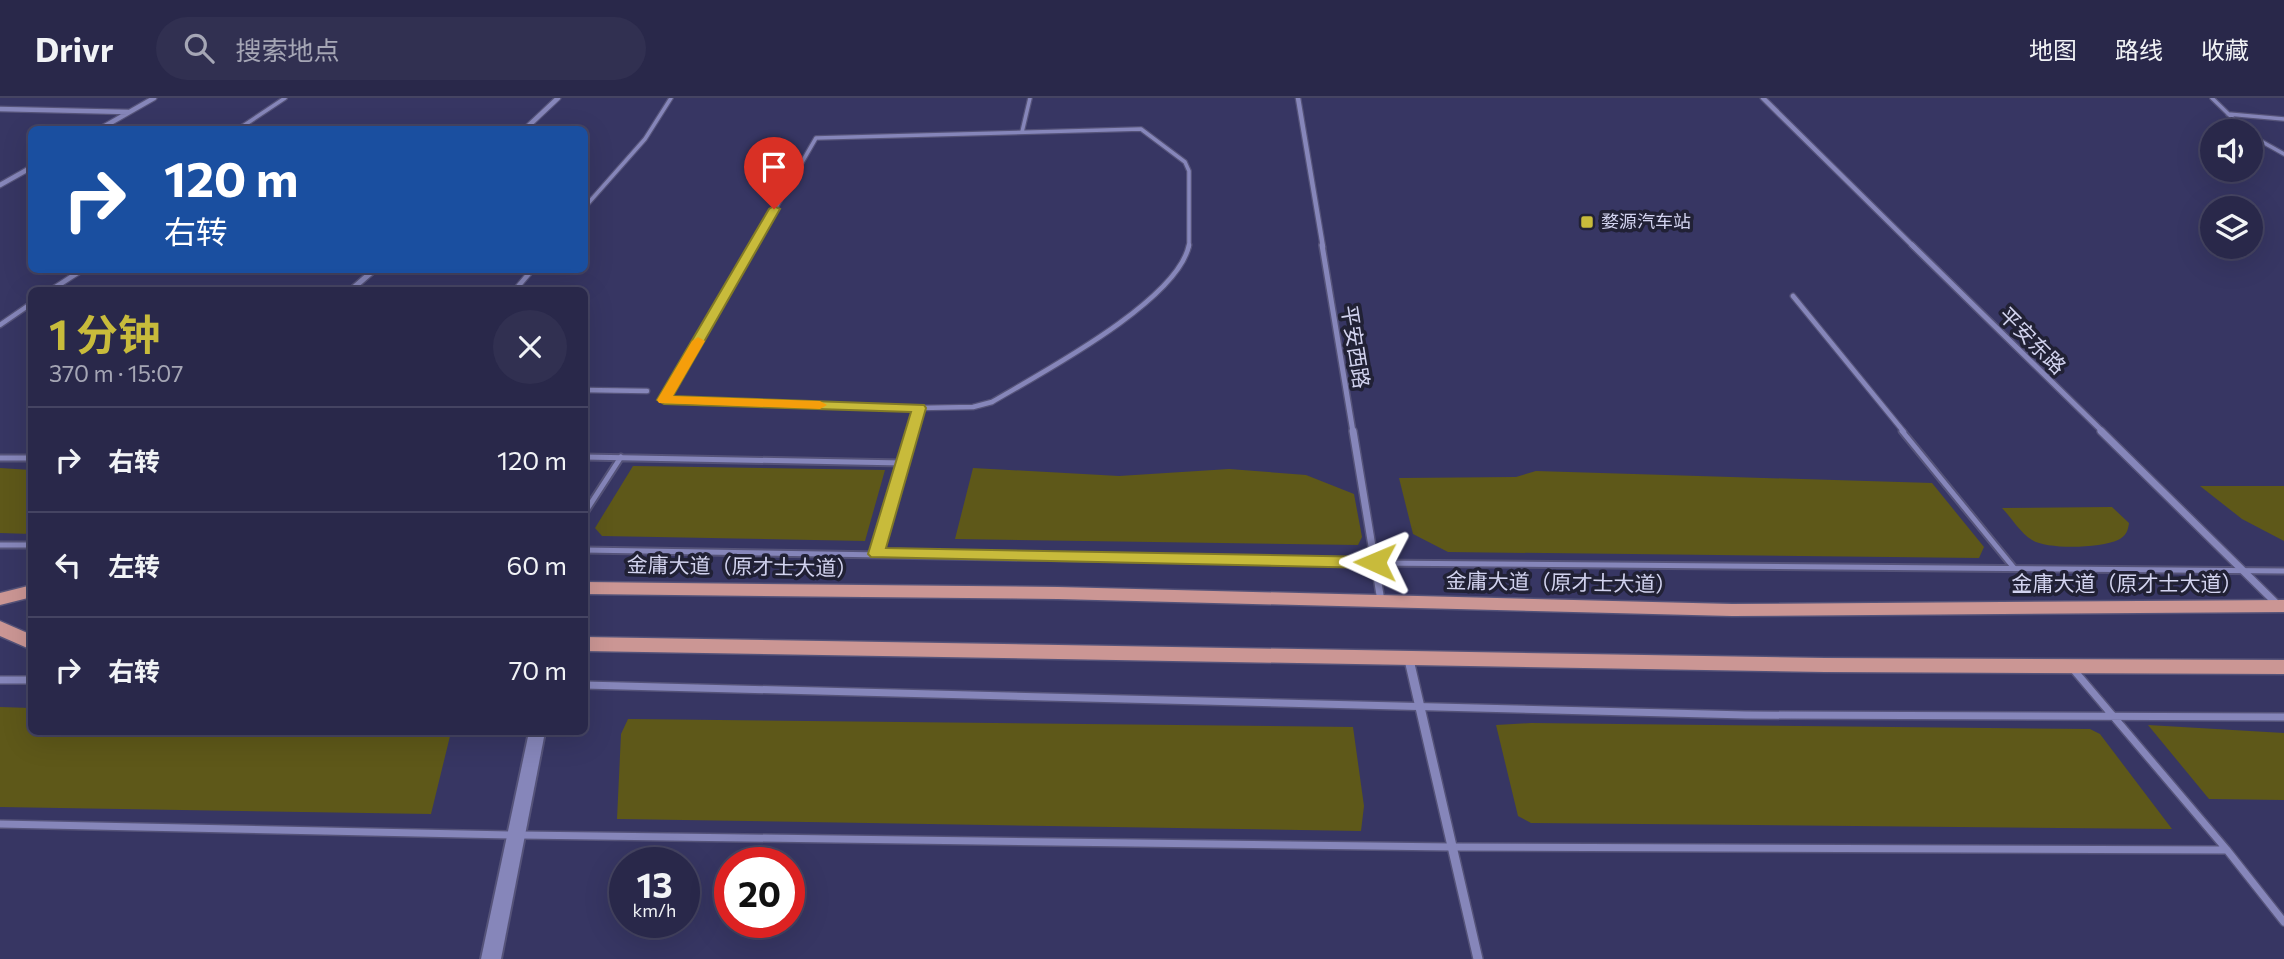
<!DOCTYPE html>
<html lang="zh">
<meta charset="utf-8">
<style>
:root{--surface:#29284a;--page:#313051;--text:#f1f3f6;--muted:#a5a6b5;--line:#454462;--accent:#c8bb3b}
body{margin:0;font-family:Commissioner,"Noto Sans SC",sans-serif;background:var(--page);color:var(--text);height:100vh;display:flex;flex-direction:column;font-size:26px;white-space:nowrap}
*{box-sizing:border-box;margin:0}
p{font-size:23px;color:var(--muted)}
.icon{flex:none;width:38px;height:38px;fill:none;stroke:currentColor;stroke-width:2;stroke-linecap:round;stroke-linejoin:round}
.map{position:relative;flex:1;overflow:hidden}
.drawer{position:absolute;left:28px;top:189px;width:560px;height:448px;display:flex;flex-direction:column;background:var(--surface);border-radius:10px;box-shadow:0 7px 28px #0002,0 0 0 2px var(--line)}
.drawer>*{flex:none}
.hud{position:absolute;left:28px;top:28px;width:560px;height:147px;border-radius:10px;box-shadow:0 7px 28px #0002,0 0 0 2px var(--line);background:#1a4fa0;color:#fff;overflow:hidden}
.controls{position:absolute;left:2200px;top:21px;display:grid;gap:14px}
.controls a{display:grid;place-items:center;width:63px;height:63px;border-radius:50%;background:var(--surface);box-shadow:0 7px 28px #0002,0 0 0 2px var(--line);font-size:35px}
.speed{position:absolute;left:609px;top:749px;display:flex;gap:14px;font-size:35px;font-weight:700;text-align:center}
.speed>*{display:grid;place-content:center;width:91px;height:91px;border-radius:50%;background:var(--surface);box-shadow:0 7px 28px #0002,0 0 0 2px var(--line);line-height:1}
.speed small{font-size:18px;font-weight:400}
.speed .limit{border:10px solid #d22;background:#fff;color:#111}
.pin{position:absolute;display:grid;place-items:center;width:60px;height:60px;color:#fff;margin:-72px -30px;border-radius:50% 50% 50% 0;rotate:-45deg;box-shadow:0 0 7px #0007}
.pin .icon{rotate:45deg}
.me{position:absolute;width:77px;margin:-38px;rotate:271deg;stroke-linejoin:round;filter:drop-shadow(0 0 5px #0008)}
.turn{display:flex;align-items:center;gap:24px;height:147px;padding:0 21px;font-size:32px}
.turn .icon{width:91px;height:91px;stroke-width:2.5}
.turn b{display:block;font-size:49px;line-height:60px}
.round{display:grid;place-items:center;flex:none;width:74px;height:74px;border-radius:37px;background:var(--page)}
.head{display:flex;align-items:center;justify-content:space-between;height:119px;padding:0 21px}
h1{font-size:42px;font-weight:700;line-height:52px;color:var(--accent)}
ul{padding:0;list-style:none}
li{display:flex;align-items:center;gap:21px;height:105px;padding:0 21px;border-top:2px solid var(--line)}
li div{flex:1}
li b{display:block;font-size:26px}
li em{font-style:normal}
header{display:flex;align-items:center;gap:42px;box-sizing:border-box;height:98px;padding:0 35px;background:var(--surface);border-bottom:2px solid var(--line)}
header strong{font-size:33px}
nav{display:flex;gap:38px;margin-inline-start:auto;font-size:24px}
.search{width:490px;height:63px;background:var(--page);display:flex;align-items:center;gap:18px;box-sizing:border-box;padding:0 24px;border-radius:38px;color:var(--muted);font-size:26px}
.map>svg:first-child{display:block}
.green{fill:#5e5819}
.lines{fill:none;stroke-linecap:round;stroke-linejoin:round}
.lane-far3-casing{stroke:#555379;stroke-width:6}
.lane-far2-casing{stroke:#555379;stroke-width:7}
.lane-far1-casing{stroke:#555379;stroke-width:9}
.lane-casing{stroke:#555379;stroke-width:10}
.street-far3-casing{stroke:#555379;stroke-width:7}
.street-far2-casing{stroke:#555379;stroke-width:8}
.street-far1-casing{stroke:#555379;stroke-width:10}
.street-casing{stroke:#555379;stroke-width:12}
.secondary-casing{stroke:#555379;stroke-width:4}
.primary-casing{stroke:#555379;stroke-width:3}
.lane-far3{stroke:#8686ba;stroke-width:3.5}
.lane-far2{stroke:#8686ba;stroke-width:4.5}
.lane-far1{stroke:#8686ba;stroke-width:5}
.lane{stroke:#8686ba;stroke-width:7}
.street-far3{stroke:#8686ba;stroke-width:4.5}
.street-far2{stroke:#8686ba;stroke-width:5}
.street-far1{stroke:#8686ba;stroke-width:7}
.street{stroke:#8686ba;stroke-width:9}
.secondary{fill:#8686ba;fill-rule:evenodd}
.primary{fill:#cb9694;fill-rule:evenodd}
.route{fill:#c8bb3b;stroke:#827a26;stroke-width:2}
.slow{fill:#f59e0b}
.poi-dot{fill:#c8bb3b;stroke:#212135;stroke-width:2.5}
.labels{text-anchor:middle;stroke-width:7;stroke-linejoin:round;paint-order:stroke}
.far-poi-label{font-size:18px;fill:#d2d3ef;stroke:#212135;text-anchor:start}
.street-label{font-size:21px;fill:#d2d3ef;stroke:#212135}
</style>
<header>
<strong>Drivr</strong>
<div class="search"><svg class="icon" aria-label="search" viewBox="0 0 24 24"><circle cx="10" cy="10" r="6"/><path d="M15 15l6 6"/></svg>搜索地点</div>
<nav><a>地图</a><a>路线</a><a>收藏</a></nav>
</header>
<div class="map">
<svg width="2284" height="861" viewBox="0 0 2284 861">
<rect width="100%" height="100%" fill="#373663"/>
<!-- green -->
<path class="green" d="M633,368L885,372L865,443L602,438L595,430Z
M0,370L31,372V436L0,435Z
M973,370L1119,378L1229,371L1306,377L1354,396L1362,439L1358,447L955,441Z
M1536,373L1932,385L1984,449L1979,460L1448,454L1413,436L1399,380L1516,379Z
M2200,388H2284V443L2242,421Z
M2112,409L2129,425C2128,433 2126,438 2118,442C2101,450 2048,452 2032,442C2021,436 2011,419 2002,410Z
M0,609L31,610L32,634H451L431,716L0,709Z
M628,621L1353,629L1364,708L1361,733L617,721L621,636Z
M1531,625L2090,631L2100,636L2172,731L1531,725L1518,718L1496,627Z
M2148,627L2284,635V702L2209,701Z"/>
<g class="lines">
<defs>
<path id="lane-far3" d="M2212,0L2246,33
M2228,16L2284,21
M237,32L285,0
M1022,34L1030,0
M2250,37L2284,56
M584,110L645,41L671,0
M753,149L816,40L1141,31L1185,64L1189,73V149"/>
<path id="lane-far2" d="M754,147L664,302L919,310L973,309L992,304C1041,275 1178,203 1189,147
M51,192L82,172
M515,192L532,172
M1793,198L1904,334
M0,227L32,205
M584,292L647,293
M912,334L919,310"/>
<path id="lane-far1" d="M1902,333L2014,470
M584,359L903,365
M0,360H32
M584,416L621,359
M0,447H32
M584,452L1375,465L2284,473
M876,455L912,333"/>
<path id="lane" d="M2073,571L2227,752L2284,824
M0,582H32
M584,587L1746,617L2284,619
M0,726L511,737
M521,737L1452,749L2227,752"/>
<path id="street-far3" d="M1298,0L1323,149
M1763,0L1914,149
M0,11L128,14
M98,32L154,0
M524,32L558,0
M0,87L32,69"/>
<path id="street-far2" d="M1322,147L1353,334
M1912,147L2103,334
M351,192L374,172"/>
<path id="street-far1" d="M1353,333L1381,503
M2101,333L2279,508
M1409,560L1411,568"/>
<path id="street" d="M1410,566L1478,861"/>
<path id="secondary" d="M529,634H545L501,861H481Z"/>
<path id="primary" d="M584,484L1058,489L1732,506L2284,502V514L1732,518L1058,501L584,496Z
M32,487V499L0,507V495Z
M0,523L32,537V552L0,538Z
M584,539L1825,560L2284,562V576L1825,574L584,553Z"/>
</defs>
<!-- lane-far3 casing -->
<use href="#lane-far3" class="lane-far3-casing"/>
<!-- lane-far2 casing -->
<use href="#lane-far2" class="lane-far2-casing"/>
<!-- lane-far1 casing -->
<use href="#lane-far1" class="lane-far1-casing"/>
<!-- lane casing -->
<use href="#lane" class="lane-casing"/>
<!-- street-far3 casing -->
<use href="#street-far3" class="street-far3-casing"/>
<!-- street-far2 casing -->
<use href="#street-far2" class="street-far2-casing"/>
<!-- street-far1 casing -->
<use href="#street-far1" class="street-far1-casing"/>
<!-- street casing -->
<use href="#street" class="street-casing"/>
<!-- secondary casing -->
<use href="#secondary" class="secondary-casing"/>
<!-- primary casing -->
<use href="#primary" class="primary-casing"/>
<!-- lane-far3 -->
<use href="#lane-far3" class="lane-far3"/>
<!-- lane-far2 -->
<use href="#lane-far2" class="lane-far2"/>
<!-- lane-far1 -->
<use href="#lane-far1" class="lane-far1"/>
<!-- lane -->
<use href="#lane" class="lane"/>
<!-- street-far3 -->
<use href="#street-far3" class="street-far3"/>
<!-- street-far2 -->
<use href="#street-far2" class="street-far2"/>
<!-- street-far1 -->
<use href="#street-far1" class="street-far1"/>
<!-- street -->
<use href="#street" class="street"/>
<!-- secondary -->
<use href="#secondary" class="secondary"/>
<!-- primary -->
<use href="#primary" class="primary"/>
</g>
<!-- route -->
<path class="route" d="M774,108L780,111L673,298L924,307L926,310L886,450L1375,459L1383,464L1375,470L871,459L868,456L911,314L664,306L657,302L769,111Z"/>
<!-- slow -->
<path class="slow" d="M698,239L705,243L673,298L820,303L827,307L820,311L659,305L657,302L692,243Z"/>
<!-- markers -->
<rect class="poi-dot" x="1580" y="117" width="14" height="14" rx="3.5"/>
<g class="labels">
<!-- far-poi labels -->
<g class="far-poi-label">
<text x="1601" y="130">婺源汽车站</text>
</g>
<!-- street labels -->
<g class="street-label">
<text transform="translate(2032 243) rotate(45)" y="7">平安东路</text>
<text transform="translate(1355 249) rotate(81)" y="7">平安西路</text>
<text transform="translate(742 469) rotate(1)" y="7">金庸大道（原才士大道）</text>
<text transform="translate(1561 485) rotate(1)" y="7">金庸大道（原才士大道）</text>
<text x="2127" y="493">金庸大道（原才士大道）</text>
</g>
</g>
</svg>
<div class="controls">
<a><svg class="icon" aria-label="sound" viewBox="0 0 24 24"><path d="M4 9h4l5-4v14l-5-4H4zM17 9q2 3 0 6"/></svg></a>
<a><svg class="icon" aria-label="layers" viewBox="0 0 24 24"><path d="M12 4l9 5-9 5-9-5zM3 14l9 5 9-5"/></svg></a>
</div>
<div class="speed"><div>13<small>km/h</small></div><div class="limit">20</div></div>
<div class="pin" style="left:774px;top:111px;background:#d93025"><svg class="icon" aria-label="arrive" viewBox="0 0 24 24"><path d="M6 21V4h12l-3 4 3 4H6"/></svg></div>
<svg class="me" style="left:1375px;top:464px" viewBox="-20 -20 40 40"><path d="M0-17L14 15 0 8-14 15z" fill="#c8bb3b" stroke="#fff" stroke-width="4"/></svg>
<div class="hud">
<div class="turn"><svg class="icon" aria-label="right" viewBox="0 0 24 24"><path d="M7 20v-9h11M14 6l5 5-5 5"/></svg><div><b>120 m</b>右转</div></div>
</div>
<section class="drawer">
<div class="head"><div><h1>1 分钟</h1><p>370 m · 15:07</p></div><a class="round"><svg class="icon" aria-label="close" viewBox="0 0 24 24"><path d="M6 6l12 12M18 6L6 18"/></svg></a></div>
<ul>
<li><svg class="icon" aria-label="right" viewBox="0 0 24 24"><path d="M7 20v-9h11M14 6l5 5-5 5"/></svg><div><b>右转</b></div><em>120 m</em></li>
<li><svg class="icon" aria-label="left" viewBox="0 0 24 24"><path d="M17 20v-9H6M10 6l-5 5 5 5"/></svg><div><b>左转</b></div><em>60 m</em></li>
<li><svg class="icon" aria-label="right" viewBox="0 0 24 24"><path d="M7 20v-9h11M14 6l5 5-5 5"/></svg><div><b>右转</b></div><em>70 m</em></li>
</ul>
</section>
</div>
